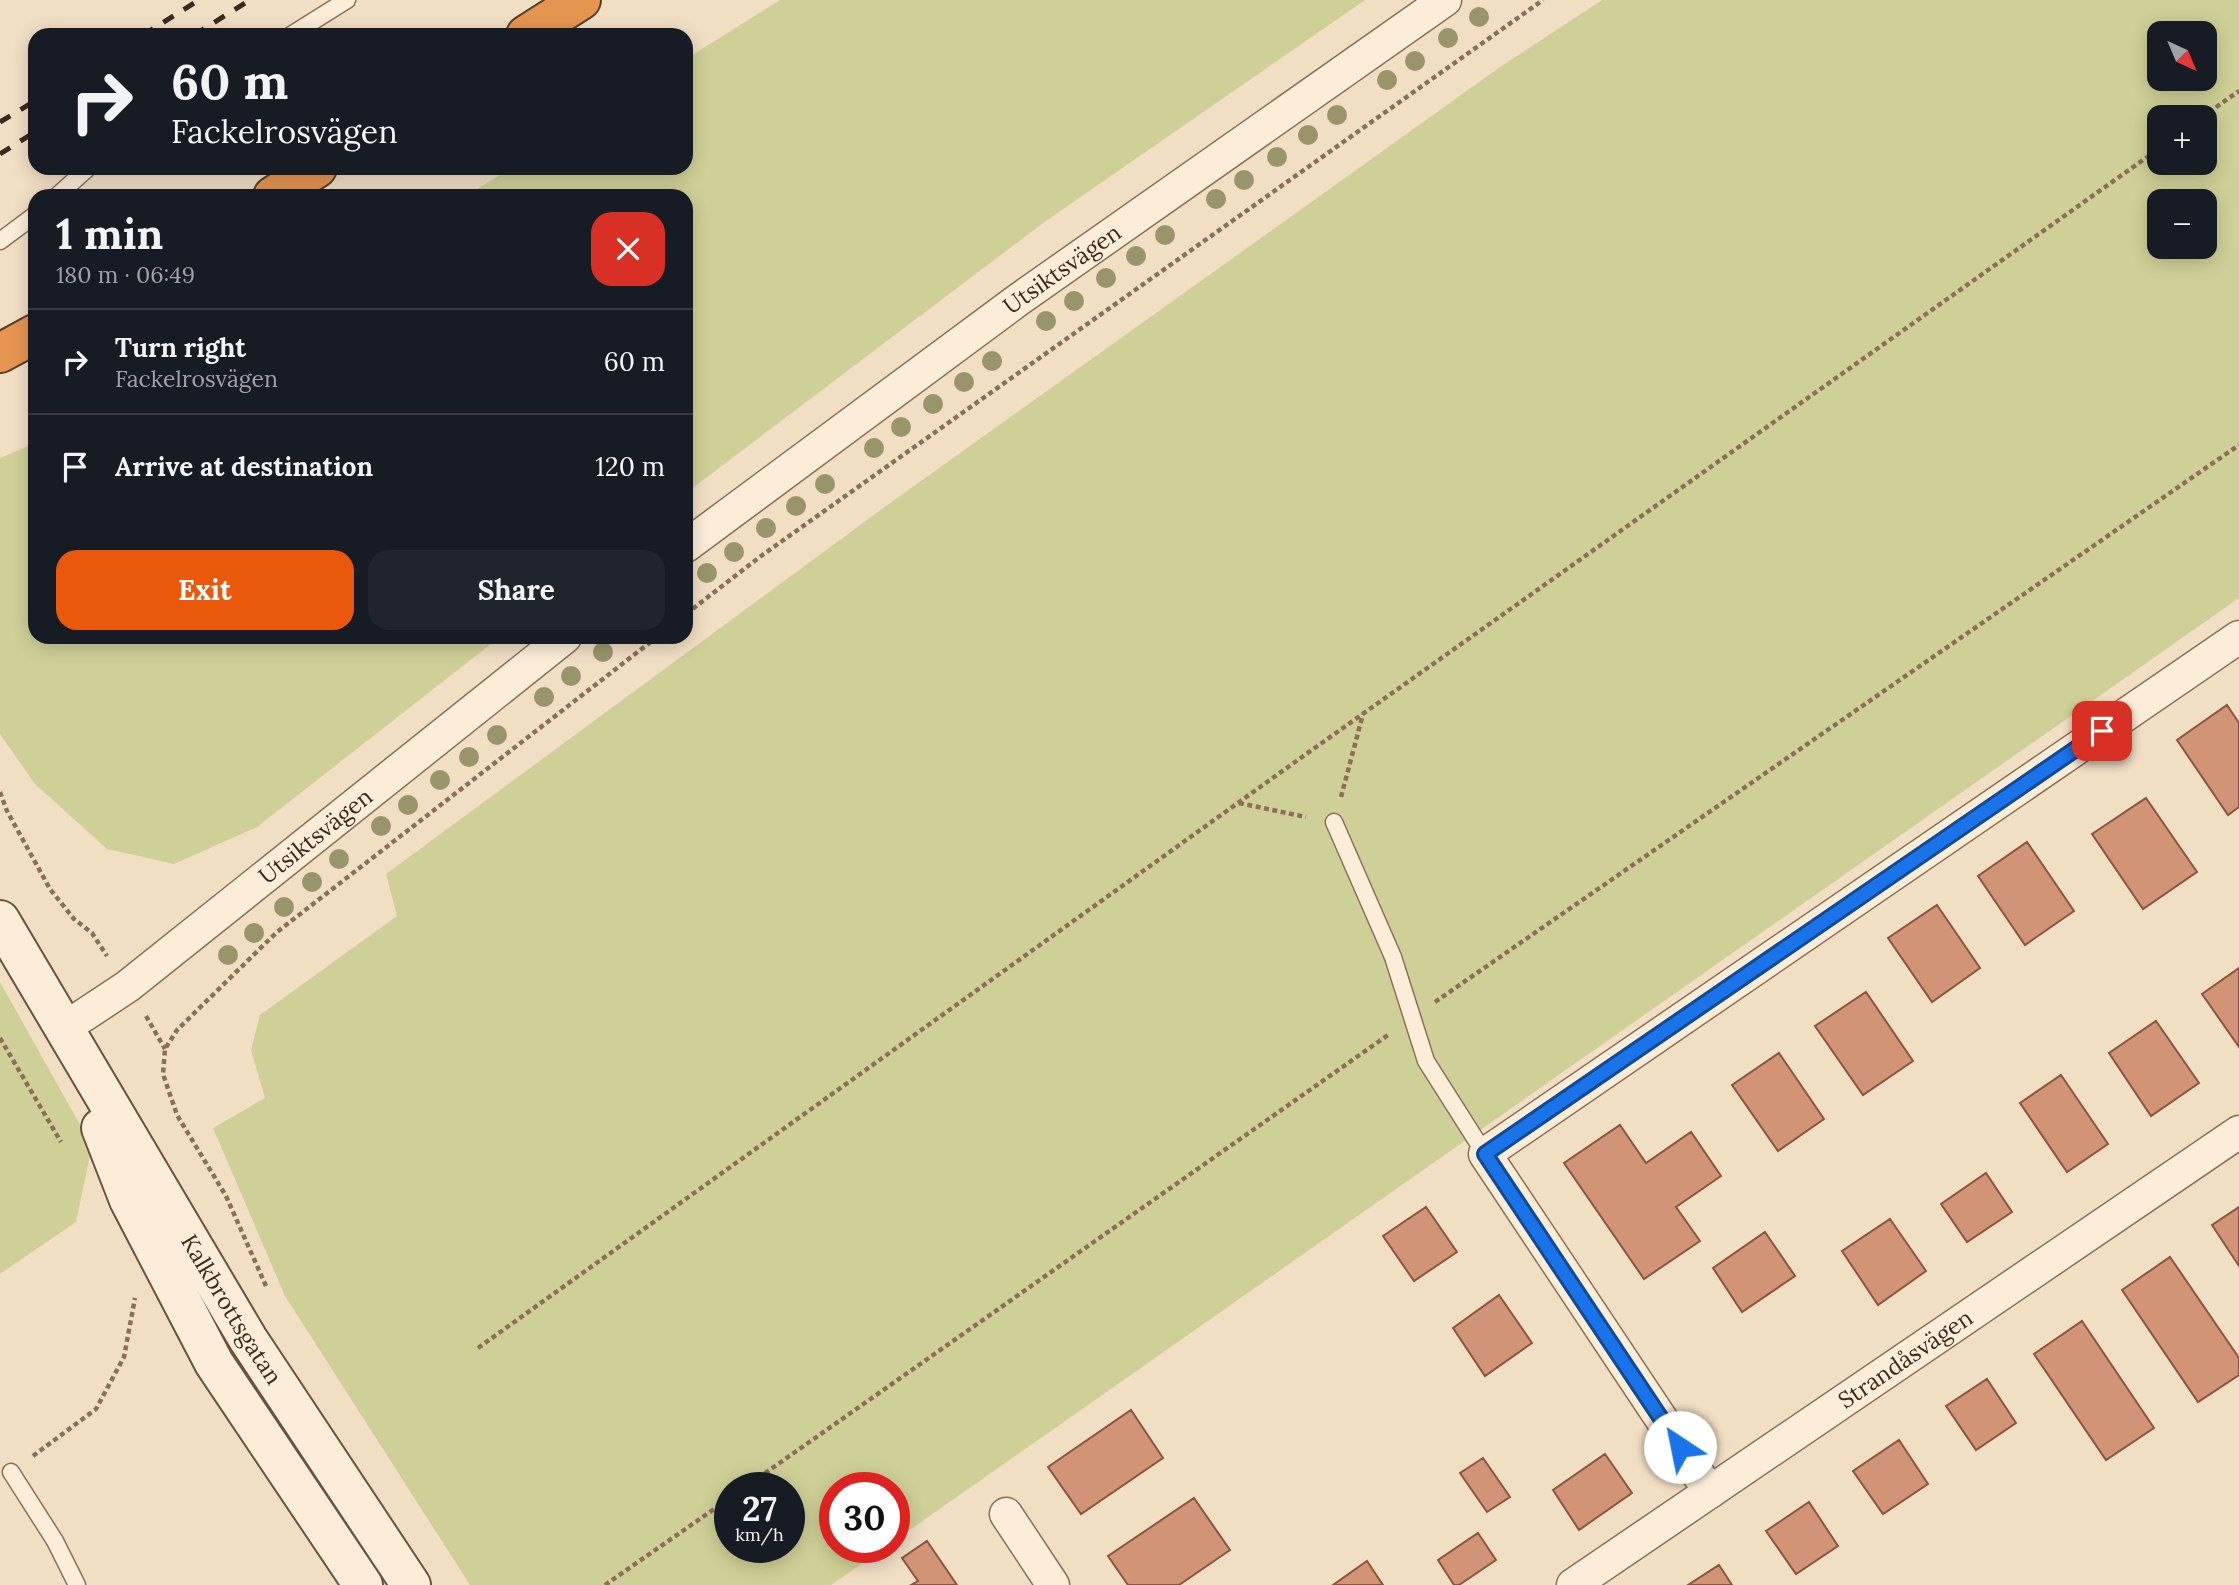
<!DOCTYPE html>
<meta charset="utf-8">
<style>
:root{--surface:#171b24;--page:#20242c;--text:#f1f3f6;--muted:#9ea1a6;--line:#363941;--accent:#ea580c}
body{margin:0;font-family:Lora,serif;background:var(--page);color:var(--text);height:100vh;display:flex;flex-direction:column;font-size:26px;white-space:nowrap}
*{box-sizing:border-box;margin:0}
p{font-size:23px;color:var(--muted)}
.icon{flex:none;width:38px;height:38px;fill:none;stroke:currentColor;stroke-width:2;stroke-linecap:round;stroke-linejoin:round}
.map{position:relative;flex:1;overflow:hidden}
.side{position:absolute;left:28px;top:189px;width:665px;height:455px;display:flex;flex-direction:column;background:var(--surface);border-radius:21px;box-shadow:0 4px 18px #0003}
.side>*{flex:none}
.hud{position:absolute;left:28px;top:28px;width:665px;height:147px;border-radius:21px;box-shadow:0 4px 18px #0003;background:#171b24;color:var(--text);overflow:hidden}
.needle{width:46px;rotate:136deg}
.buttons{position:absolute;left:2147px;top:21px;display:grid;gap:14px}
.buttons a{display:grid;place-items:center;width:70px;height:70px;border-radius:14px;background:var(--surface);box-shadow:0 4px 18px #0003;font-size:35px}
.speed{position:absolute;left:714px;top:1472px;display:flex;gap:14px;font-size:35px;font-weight:700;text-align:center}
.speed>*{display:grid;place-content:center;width:91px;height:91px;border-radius:50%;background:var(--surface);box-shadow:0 4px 18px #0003;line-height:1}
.speed small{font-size:18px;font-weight:400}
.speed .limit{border:10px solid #d22;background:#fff;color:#111}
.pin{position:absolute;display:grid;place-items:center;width:60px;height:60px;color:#fff;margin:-30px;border-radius:14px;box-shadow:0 4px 10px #0006}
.me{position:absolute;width:77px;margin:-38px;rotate:326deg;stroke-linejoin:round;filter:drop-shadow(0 0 5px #0008)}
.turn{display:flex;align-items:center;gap:24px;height:147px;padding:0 28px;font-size:32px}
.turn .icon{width:91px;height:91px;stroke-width:2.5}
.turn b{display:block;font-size:49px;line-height:60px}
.round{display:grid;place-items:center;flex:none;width:74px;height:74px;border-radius:21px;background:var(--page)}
.headline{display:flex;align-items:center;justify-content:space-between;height:119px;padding:0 28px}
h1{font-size:42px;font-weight:800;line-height:52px}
.primary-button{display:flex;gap:14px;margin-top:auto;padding:14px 28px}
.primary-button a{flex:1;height:80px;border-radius:21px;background:var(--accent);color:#fff;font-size:28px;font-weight:800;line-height:80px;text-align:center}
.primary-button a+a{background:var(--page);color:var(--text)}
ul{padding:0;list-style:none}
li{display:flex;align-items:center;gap:21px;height:105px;padding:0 28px;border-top:2px solid var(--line)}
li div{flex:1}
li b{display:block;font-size:26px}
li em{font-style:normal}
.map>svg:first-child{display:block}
.green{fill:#cfd097;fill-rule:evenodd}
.building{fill:#d19477;stroke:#8d553d;stroke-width:2}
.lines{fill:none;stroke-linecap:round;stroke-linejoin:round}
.lane-casing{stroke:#8d6f59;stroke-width:19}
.street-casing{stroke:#8d6f59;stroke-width:35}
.secondary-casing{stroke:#6e503c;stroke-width:42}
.highway-casing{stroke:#5a3e2d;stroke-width:42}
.path{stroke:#8d6f59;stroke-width:4.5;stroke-dasharray:5 3.5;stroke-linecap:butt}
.lane{stroke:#fbedd8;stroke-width:16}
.street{stroke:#fbedd8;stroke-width:32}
.secondary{stroke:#fbedd8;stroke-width:38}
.highway{stroke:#e59550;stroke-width:38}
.rail{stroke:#3c291e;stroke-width:5;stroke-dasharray:12 12;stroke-linecap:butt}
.tree{fill:#99956b}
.route-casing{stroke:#114b97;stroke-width:18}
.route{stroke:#1a73e8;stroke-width:12}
.labels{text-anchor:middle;stroke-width:5;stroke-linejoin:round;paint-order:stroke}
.street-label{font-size:23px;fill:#3c291e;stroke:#f8ead4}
</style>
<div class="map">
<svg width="2239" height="1585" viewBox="0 0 2239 1585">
<rect width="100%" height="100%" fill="#f1dfc4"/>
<!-- green -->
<path class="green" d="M780,0H1365L1043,223L686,493V196H466L511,168H686V59Z
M1602,0H2239V598L894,1541V1488H835V1547H886L831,1585H470L285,1296L213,1128L265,1098L251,1050L260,1015L397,916L386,874L886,506L1500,67ZM2160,33H2205V79H2160ZM2160,117H2205V163H2160ZM2160,201H2205V247H2160ZM730,1488H789V1547H730Z
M35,443V637H500L257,827L174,864L107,849L35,784L0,734V458Z
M0,982L92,1146L76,1222L0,1274Z"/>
<!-- building -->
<path class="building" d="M2227,705L2239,723V807L2228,815L2177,740Z
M2146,798L2197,872L2143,909L2092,834Z
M2027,842L2074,911L2025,945L1978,876Z
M1937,905L1980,968L1932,1002L1888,938Z
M2239,968V1047L2202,994Z
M1866,992L1913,1061L1863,1095L1815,1026Z
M2156,1021L2199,1083L2151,1116L2109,1053Z
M1779,1053L1824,1119L1778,1151L1732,1085Z
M2061,1075L2108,1144L2067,1172L2020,1103Z
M1620,1125L1646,1163L1691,1132L1721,1176L1676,1207L1700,1241L1644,1279L1564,1163Z
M1986,1173L2012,1212L1967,1242L1941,1204Z
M1426,1207L1457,1252L1414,1281L1383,1236Z
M2239,1207V1266L2212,1225Z
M1890,1219L1926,1271L1878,1305L1842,1251Z
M1765,1232L1795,1276L1742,1312L1713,1268Z
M2170,1257L2239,1358V1375L2198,1402L2122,1290Z
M1499,1295L1532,1343L1485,1376L1453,1328Z
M2082,1321L2154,1428L2106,1460L2034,1354Z
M1987,1379L2016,1423L1976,1450L1946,1406Z
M1131,1410L1163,1458L1081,1514L1048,1467Z
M1899,1440L1928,1484L1883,1514L1853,1471Z
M1605,1454L1632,1493L1579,1530L1553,1490Z
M1483,1458L1510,1497L1487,1512L1460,1473Z
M1194,1498L1230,1550L1179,1585H1128L1108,1556Z
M1809,1502L1838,1546L1796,1574L1766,1531Z
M1478,1533L1496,1560L1459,1585H1454L1438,1560Z
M927,1541L957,1585H911L918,1581L902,1558Z
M1367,1561L1383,1585H1333Z
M1719,1565L1732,1585H1688Z"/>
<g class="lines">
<defs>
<path id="lane" d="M291,35L347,0
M57,196L88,168
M0,241L35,215
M1334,822L1393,957L1426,1061L1485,1154
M11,1472L55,1541L77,1585"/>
<g id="street">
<path id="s1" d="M686,546L1018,300L1445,0"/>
<path id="s2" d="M63,1029L128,986L565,637"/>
<path d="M1710,1492L1485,1154L2239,637"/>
<path d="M1006,1514L1053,1585"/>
<path id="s3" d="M1573,1585L2239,1132"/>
</g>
<g id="secondary">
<path id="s4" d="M0,920L248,1339L411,1585"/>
<path d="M101,1128L129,1200L214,1363L363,1585"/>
</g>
<path id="highway" d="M526,35L581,0
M273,196L317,168
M0,353L35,334"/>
</defs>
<!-- lane casing -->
<use href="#lane" class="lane-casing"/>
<!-- street casing -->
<use href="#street" class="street-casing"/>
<!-- secondary casing -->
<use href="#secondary" class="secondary-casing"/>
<!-- highway casing -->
<use href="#highway" class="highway-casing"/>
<!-- path -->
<path class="path" d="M2202,117L2239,91
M686,614L761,556L1543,0
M0,792L7,811L50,889L74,919L92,933L107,956
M1341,797L1363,714
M1239,803L1306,817
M1435,1002L2239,445
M146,1016L165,1049
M0,1038L61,1142
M266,1286L226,1196L177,1115L163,1074L165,1049L177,1030L277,932L657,637
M478,1348L1295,762L2160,148
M33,1456L96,1409L124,1357L135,1298
M744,1488L1388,1035
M605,1585L730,1498"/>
<!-- lane -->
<use href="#lane" class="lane"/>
<!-- street -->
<use href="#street" class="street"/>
<!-- secondary -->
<use href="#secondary" class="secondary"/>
<!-- highway -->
<use href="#highway" class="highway"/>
<!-- rail -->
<path class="rail" d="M143,35L199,0
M194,35L250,0
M0,122L35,101
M0,154L35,132"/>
</g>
<!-- trees -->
<g class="tree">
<circle cx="1479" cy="17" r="10"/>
<circle cx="1448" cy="38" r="10"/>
<circle cx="1415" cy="61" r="10"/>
<circle cx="1387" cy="80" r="10"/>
<circle cx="1337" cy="115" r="10"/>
<circle cx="1308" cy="135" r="10"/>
<circle cx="1277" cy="157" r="10"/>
<circle cx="1244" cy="180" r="10"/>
<circle cx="1216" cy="199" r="10"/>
<circle cx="1165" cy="235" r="10"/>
<circle cx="1136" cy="256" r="10"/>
<circle cx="1106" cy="278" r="10"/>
<circle cx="1074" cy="301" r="10"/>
<circle cx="1046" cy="321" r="10"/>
<circle cx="992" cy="361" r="10"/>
<circle cx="964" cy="382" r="10"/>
<circle cx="933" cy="404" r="10"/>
<circle cx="901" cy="427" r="10"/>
<circle cx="874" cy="448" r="10"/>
<circle cx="825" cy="484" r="10"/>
<circle cx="796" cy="506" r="10"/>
<circle cx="766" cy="528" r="10"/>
<circle cx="734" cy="552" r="10"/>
<circle cx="707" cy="573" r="10"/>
<circle cx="603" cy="652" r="10"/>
<circle cx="571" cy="676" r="10"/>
<circle cx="544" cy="697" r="10"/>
<circle cx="497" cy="735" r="10"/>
<circle cx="469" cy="757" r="10"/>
<circle cx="440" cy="780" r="10"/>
<circle cx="408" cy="805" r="10"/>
<circle cx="381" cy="826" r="10"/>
<circle cx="339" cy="859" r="10"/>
<circle cx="312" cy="882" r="10"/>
<circle cx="284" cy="907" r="10"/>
<circle cx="254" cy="933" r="10"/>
<circle cx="228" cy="955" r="10"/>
</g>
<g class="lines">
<defs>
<path id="route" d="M1680,1447L1485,1154L2102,731"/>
</defs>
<!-- route casing -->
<use href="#route" class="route-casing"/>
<!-- route -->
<use href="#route" class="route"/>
</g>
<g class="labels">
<!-- street labels -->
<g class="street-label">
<text dy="8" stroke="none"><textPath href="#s1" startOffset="467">Utsiktsvägen</textPath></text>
<text dy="8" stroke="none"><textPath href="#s2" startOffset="318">Utsiktsvägen</textPath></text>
<text dy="8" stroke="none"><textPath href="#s4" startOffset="453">Kalkbrottsgatan</textPath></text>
<text dy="8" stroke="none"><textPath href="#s3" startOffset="402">Strandåsvägen</textPath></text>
</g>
</g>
</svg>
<div class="buttons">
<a><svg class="needle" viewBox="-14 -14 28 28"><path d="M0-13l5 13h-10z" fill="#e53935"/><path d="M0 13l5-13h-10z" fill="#9ea1a6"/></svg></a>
<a>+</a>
<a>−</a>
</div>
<div class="speed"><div>27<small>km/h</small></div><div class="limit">30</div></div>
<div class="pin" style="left:2102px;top:731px;background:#d93025"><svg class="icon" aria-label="arrive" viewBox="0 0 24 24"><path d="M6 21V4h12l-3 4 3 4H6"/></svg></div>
<svg class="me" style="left:1680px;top:1447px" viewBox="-20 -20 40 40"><circle r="19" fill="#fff"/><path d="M0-13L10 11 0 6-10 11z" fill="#1a73e8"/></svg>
<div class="hud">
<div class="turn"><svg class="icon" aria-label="right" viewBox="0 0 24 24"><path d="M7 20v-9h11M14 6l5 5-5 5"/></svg><div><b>60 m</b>Fackelrosvägen</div></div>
</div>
<section class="side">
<div class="headline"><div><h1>1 min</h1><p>180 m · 06:49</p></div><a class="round" style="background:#d93025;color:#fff"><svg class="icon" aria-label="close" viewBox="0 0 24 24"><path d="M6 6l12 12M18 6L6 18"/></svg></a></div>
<ul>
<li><svg class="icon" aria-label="right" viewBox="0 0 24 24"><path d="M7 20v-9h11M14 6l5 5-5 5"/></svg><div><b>Turn right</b><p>Fackelrosvägen</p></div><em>60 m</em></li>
<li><svg class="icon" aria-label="arrive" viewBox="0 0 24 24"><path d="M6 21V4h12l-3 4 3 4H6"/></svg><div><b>Arrive at destination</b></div><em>120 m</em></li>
</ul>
<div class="primary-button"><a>Exit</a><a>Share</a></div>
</section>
</div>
